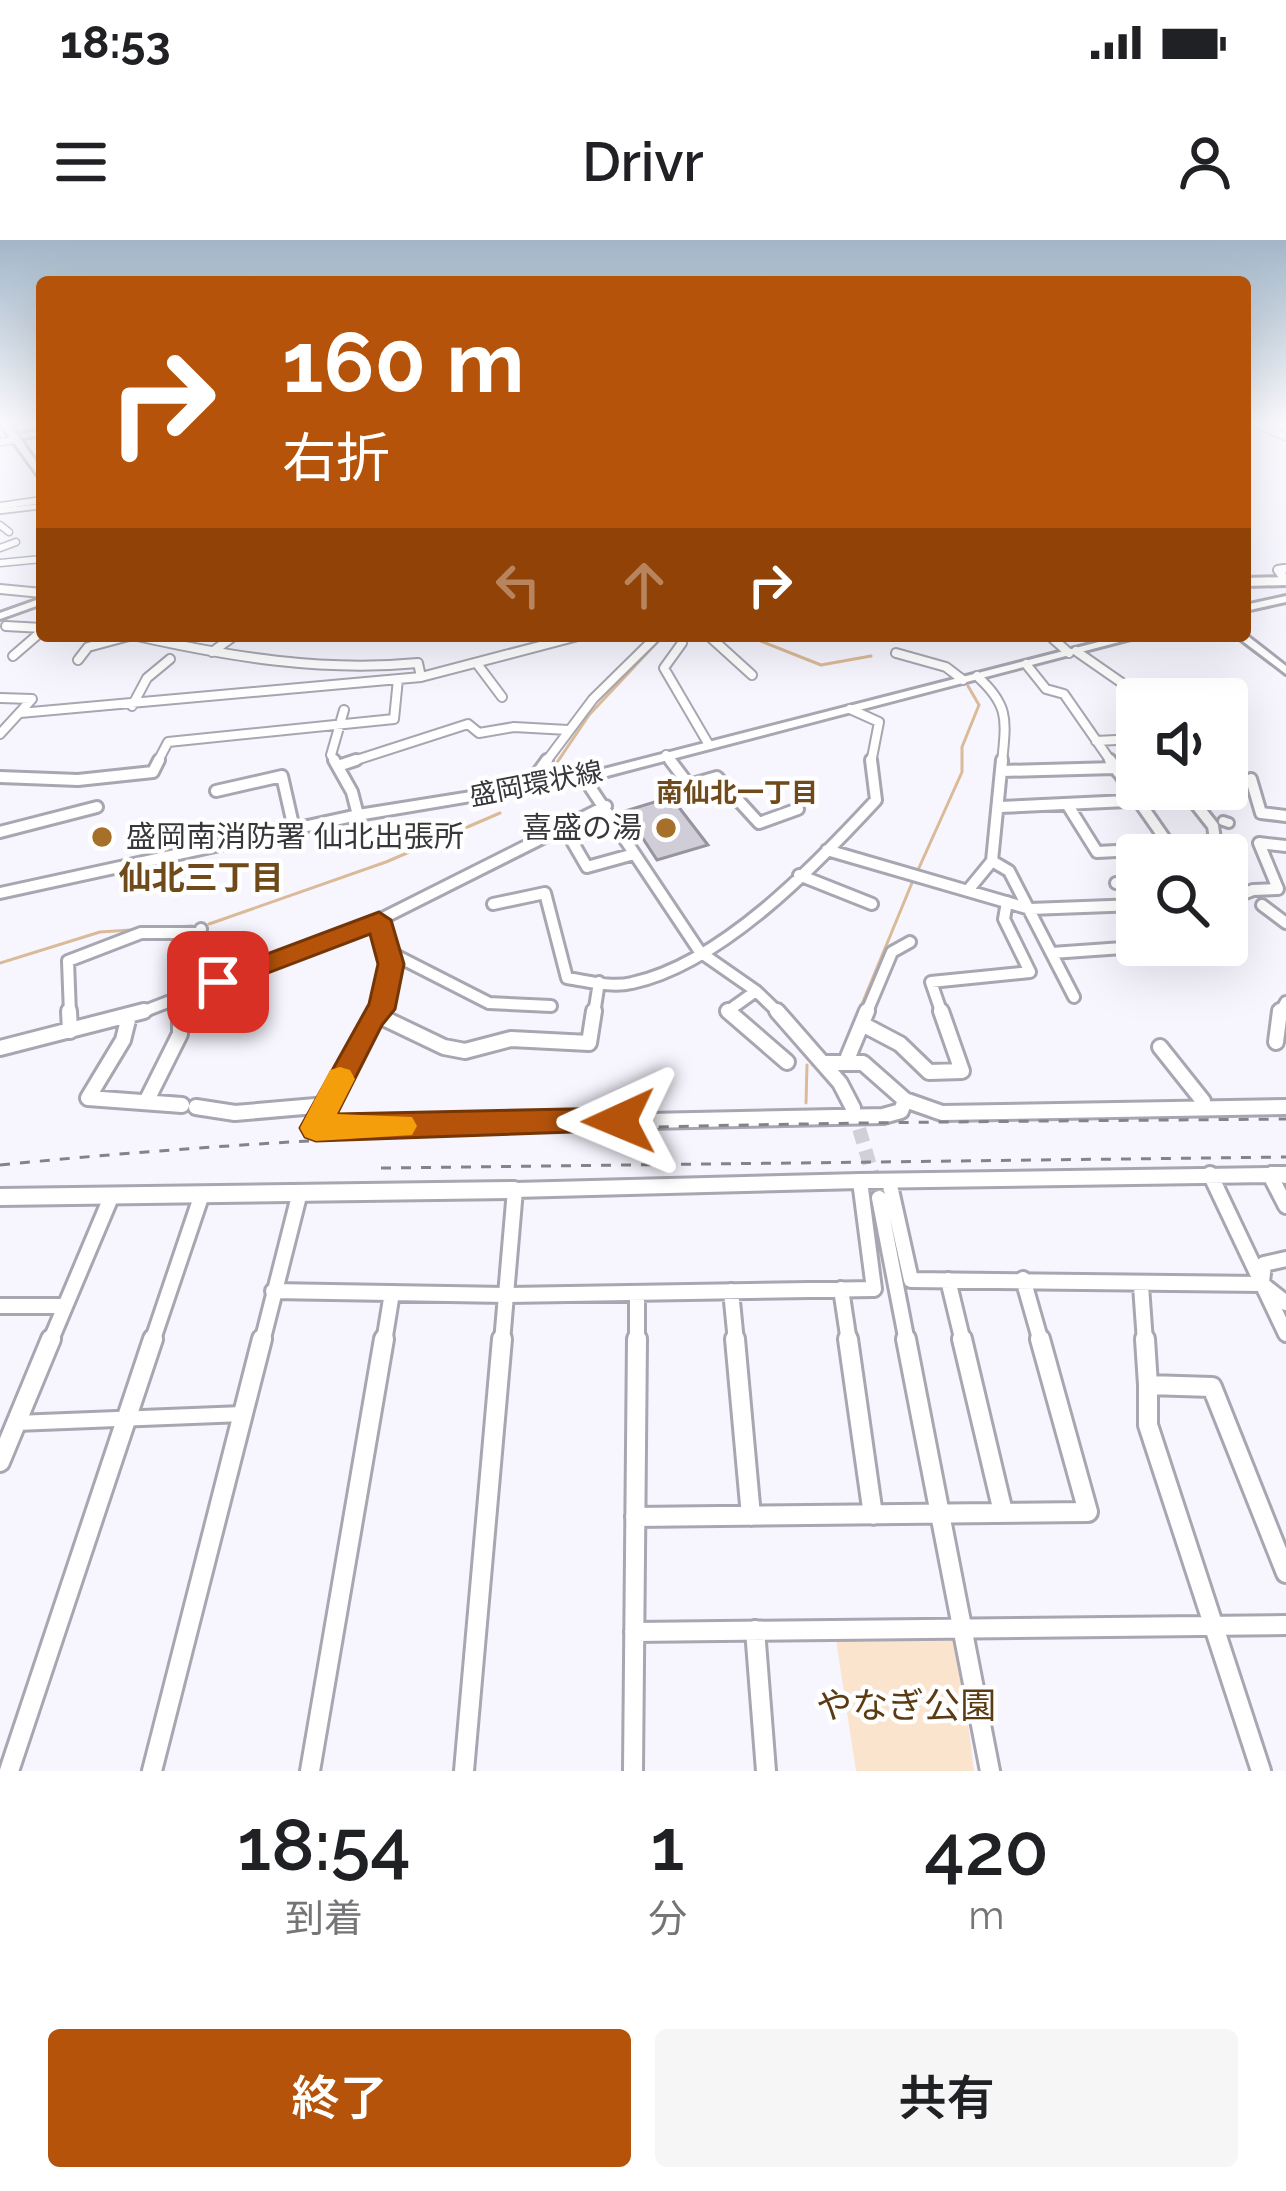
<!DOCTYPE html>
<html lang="ja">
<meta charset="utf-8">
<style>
:root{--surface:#fff;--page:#f6f6f6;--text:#202124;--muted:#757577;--accent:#b45309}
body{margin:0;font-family:Raleway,"Noto Sans JP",sans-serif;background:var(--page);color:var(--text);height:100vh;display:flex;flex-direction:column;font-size:45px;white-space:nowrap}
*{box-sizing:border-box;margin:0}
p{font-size:39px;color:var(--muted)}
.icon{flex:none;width:66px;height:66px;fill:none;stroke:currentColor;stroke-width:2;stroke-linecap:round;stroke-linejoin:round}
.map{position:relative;height:1531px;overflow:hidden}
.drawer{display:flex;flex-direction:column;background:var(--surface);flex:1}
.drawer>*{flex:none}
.guide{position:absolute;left:36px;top:36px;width:1215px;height:366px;border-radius:12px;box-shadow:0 12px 48px #0002;background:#b45309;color:#fff;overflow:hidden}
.buttons{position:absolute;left:1116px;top:438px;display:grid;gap:24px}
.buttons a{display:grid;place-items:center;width:132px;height:132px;border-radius:12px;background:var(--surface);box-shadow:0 12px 48px #0002;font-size:60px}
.pin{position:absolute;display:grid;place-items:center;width:102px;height:102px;color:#fff;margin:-51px;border-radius:24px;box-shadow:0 6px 18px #0006}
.me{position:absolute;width:132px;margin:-66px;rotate:269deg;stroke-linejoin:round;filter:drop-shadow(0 0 9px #0008)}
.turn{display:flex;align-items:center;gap:42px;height:252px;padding:0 48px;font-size:54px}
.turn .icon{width:156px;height:156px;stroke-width:2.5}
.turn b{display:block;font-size:84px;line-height:102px}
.lanes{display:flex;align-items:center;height:114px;padding:0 48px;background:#0003;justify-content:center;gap:60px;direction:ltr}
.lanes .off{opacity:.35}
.eta{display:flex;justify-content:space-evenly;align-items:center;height:204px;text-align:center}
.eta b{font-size:72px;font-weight:600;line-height:84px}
.button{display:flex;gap:24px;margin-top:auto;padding:24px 48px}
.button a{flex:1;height:138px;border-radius:12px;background:var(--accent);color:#fff;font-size:48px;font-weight:600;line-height:138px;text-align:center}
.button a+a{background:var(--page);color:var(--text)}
.status{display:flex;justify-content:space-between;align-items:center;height:84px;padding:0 60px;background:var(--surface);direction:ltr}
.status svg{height:33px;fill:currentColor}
header{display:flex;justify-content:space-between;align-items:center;height:156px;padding:0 48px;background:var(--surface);font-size:54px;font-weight:600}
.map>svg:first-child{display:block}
.green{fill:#fae4cd}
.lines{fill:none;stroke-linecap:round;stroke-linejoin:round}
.stream{stroke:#daba97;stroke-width:3}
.building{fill:#d0cdd8;stroke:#96949e;stroke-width:3}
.minor-tunnel{stroke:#d1d0d8;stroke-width:14;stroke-dasharray:14 8;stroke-linecap:butt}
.pedestrian-far2-casing{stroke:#a8a6b1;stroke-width:8}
.pedestrian-far1-casing{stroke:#a8a6b1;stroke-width:14}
.pedestrian-casing{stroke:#a8a6b1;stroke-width:20}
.minor-far4-casing{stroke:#a8a6b1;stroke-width:9}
.minor-far3-casing{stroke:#a8a6b1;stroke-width:12}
.minor-far2-casing{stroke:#a8a6b1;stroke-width:16}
.minor-far1-casing{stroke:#a8a6b1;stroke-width:20}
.minor-casing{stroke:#a8a6b1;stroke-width:24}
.tertiary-casing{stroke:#a8a6b1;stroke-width:6}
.primary-casing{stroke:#a8a6b1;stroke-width:6}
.trunk-casing{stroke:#a8a6b1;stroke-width:6}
.pedestrian-far2{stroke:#fff;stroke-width:4.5}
.pedestrian-far1{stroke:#fff;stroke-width:8}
.pedestrian{stroke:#fff;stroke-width:14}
.minor-far4{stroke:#fff;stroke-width:6}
.minor-far3{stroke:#fff;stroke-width:8}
.minor-far2{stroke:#fff;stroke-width:10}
.minor-far1{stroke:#fff;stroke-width:14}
.minor{stroke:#fff;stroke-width:18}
.tertiary{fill:#fff;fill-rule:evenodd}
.primary{fill:#fff;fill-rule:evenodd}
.trunk{fill:#fff;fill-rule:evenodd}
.rail{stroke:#848389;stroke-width:3;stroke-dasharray:10 10;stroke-linecap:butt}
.route{fill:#b45309;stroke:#753606;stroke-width:3}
.slow{fill:#f59e0b}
.poi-dot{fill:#a66f2a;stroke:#fff;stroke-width:4.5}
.labels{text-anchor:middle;stroke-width:9;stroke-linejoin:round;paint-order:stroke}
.far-street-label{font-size:27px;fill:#38373b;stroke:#fff}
.far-neighbourhood-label{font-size:27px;font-weight:bold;fill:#6f4a1b;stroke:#fff}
.poi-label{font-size:30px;fill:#38373b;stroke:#fff;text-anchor:end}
.neighbourhood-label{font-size:33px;font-weight:bold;fill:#6f4a1b;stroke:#fff}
.near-park-label{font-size:36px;fill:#5b3b12;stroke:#fff}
</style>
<div class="status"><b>18:53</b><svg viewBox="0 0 49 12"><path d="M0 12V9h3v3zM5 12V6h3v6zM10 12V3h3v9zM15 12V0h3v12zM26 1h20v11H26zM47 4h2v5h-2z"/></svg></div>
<header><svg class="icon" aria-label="menu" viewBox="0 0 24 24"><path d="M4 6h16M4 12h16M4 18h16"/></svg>Drivr<svg class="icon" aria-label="person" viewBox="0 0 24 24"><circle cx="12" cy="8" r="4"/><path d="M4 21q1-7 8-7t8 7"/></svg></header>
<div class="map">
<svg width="1286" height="1531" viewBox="0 0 1286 1531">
<rect width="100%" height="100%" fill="#f7f6ff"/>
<!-- green -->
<path class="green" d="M957,1396L974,1531H856L836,1400Z"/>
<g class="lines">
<!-- stream -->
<path class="stream" d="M748,396L821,425L871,416
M552,530L589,475L663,396
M918,630L962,532V507L979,465L968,446
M209,684L386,622L500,573
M0,723L100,692L192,686
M846,803L914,638
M806,863L807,825"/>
</g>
<!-- building -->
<path class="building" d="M671,557L708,605L657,620L625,571Z"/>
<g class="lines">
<!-- minor-tunnel -->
<path class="minor-tunnel" d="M853,868L876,946"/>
<defs>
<path id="pedestrian-far2" d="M0,271L42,266"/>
<path id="pedestrian-far1" d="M1223,581L1229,583"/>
<path id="pedestrian" d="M16,1183L243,1174"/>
<path id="minor-far4" d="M1255,184L1286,197
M0,202L16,200
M0,266L42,260
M0,285L9,292
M0,308L16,302
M0,323L42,319
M1279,332L1286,328"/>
<path id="minor-far3" d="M1284,329L1278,330L1286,341
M0,349L42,353
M6,386L42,388
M137,396C231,417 322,432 418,423L421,437
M709,396L752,435
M1050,396L1069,413
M682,403L664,428L709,505
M1076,411L1145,459
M212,412L234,396
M896,413L946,427L963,440
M13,416L42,391
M78,420L88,407L129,396
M1026,424L1046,449L1064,454L1112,523
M478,425L502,457
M977,436C1010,466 1006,480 1002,523
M0,458L32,459L0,494
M132,466L147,438L170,419
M850,469L879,482L871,523
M20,473L421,437L578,396
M1096,501L1137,499
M666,515L672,523
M157,523L168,502L394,479L398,439
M336,523L331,515L344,470
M347,523L468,484L479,493L514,487L568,490
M545,523L593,459L657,396"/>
<path id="minor-far2" d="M334,520L352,552L358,575
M670,520L689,545L717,537L759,583L798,569
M1110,520L1172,609
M338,526L356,520
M1002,531L1115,528
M1118,532L1137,531
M0,537L78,540L153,532L159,520
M584,538L700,712L756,751L780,774
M1251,539L1261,573L1286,576
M526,549L547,520
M216,551L282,536L294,589
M1000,567L1191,558L1213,586L1216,606L1097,612L1067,564
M565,589L587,627L634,614
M0,592L97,567
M827,610L1030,669L1137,665
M992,621L1009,631L1074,757
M799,635L872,664
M1116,643L1137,642
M969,649L992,621L1002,520
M1227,660L1253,650L1278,649L1259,603L1286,606
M493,664L545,653L567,738C588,741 611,748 632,743C721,724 816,625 876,560L871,520
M1262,665L1286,683
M387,711L489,763L551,766
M1052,713L1165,705
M180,757V774
M70,774L68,721L141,693H199L201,689
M137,774L379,680L606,566
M374,774L388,744L379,680
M594,774L599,742
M731,774L728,771L756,751
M866,774L892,712L910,702
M942,774L931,742L1030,732L1004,679L1007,662
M1279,774L1286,762"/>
<path id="minor-far1" d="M69,771L70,791
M377,771L316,888L883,876L901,871L905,860
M728,771L787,822
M777,771L840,843L853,868
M375,774L444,807L465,811L511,799L589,803L594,771
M129,776L123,800L88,858L182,865
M864,785L900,804L929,832L962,831L941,771
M1276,802L1280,771
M1160,807L1203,861
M0,808L144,771
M848,817L867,771
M824,823H863L905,860L942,873L1286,867
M147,860L180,794V771
M196,867L235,873L327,865
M1210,934L1286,1094
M860,941L1270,935L1286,966
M860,941L874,1049L506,1055L515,950Z
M889,941L911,1040L1262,1044L1286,1063
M879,958L907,1102
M1023,1039L1041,1102
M948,1040L963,1102
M1262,1042L1264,1024L1286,1019
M1141,1046L1145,1102
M841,1049L849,1102
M273,1051L506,1055
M731,1051L736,1102
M0,1066H65
M50,1102L112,955
M152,1102L202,954
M262,1102L300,952
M384,1102L392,1053
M502,1102L506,1055
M637,1102V1053"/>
<path id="minor" d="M735,1099L751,1276
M848,1099L873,1275
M906,1099L990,1531
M962,1099L1003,1272
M1145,1099L1148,1145
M0,1222L51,1099
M635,1277L1088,1272L1040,1099
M755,1390L766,1531
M634,1392L1286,1385
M9,1531L153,1099
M152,1531L262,1099
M310,1531L384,1099
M464,1531L502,1099
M633,1531L637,1099
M1261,1531L1148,1185V1145L1212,1147L1286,1333"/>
<path id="tertiary" d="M42,358V364L0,379V373Z
M1245,394L1286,426V434L1236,396Z
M1270,927H1286V943L1264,940L1261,935L1264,930Z
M515,942L521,944L524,950L521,956L515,958L0,965V949Z"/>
<path id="primary" d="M1286,356V362L1245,371V365Z
M1122,396H1142L584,542L358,580L0,658V648L358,570L584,534Z"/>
<path id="trunk" d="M0,184H10L42,230V241Z
M42,189V195L23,198L18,195Z
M1286,337V345L1245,346V338Z"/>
</defs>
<!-- pedestrian-far2 casing -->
<use href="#pedestrian-far2" class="pedestrian-far2-casing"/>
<!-- pedestrian-far1 casing -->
<use href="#pedestrian-far1" class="pedestrian-far1-casing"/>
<!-- pedestrian casing -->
<use href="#pedestrian" class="pedestrian-casing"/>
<!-- minor-far4 casing -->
<use href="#minor-far4" class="minor-far4-casing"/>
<!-- minor-far3 casing -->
<use href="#minor-far3" class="minor-far3-casing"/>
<!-- minor-far2 casing -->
<use href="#minor-far2" class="minor-far2-casing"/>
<!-- minor-far1 casing -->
<use href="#minor-far1" class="minor-far1-casing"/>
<!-- minor casing -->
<use href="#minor" class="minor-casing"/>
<!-- tertiary casing -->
<use href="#tertiary" class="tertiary-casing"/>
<!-- primary casing -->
<use href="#primary" class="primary-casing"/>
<!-- trunk casing -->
<use href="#trunk" class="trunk-casing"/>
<!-- pedestrian-far2 -->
<use href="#pedestrian-far2" class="pedestrian-far2"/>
<!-- pedestrian-far1 -->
<use href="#pedestrian-far1" class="pedestrian-far1"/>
<!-- pedestrian -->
<use href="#pedestrian" class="pedestrian"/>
<!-- minor-far4 -->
<use href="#minor-far4" class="minor-far4"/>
<!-- minor-far3 -->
<use href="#minor-far3" class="minor-far3"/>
<!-- minor-far2 -->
<use href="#minor-far2" class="minor-far2"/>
<!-- minor-far1 -->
<use href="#minor-far1" class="minor-far1"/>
<!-- minor -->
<use href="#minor" class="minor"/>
<!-- tertiary -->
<use href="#tertiary" class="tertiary"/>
<!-- primary -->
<use href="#primary" class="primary"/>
<!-- trunk -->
<use href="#trunk" class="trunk"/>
<!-- rail -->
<path class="rail" d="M0,925C428,882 856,883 1286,879
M381,928L1286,917"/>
</g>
<!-- sky -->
<linearGradient id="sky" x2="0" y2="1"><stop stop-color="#a2b6c8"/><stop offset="0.46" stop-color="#fbfbff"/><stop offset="1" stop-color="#fbfbff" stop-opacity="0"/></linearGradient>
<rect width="1286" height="398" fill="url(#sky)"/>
<!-- route -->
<path class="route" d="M379,672L391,680L404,724L395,769L382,785L337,874L619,868L629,872L634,881L629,890L316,901L305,897L300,888L369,764L378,724L370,694L218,752L204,742L208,736Z"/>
<!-- slow -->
<path class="slow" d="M340,827L350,830L355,839L337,874L412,877L417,886L412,895L316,901L305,897L300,888L330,830Z"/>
<!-- markers -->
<g class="poi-dot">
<circle cx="666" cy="588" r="12"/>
<circle cx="102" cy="597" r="12"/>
</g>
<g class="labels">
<!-- far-street labels -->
<g class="far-street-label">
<text transform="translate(536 544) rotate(-11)" y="9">盛岡環状線</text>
</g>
<!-- far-neighbourhood labels -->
<g class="far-neighbourhood-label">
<text x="737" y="562">南仙北一丁目</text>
</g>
<!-- poi labels -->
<g class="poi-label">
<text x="642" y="598">喜盛の湯</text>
<text x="126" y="607" text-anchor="start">盛岡南消防署 仙北出張所</text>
</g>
<!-- neighbourhood labels -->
<g class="neighbourhood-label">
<text x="201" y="649">仙北三丁目</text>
</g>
<!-- near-park labels -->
<g class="near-park-label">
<text x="906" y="1478">やなぎ公園</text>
</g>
</g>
</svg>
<div class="buttons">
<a><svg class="icon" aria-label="sound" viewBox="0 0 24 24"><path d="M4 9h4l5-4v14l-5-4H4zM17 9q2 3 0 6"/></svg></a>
<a><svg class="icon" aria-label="search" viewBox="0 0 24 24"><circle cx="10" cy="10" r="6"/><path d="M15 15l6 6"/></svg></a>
</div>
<div class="pin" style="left:218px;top:742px;background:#d93025"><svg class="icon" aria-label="arrive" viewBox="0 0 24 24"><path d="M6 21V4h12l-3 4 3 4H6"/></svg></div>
<svg class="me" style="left:619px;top:881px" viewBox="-20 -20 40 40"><path d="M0-17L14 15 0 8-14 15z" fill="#b45309" stroke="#fff" stroke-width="4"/></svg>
<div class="guide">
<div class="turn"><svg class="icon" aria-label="right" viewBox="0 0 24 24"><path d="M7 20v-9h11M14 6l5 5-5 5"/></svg><div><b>160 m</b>右折</div></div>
<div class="lanes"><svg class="icon off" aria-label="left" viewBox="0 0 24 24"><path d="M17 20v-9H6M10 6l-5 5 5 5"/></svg><svg class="icon off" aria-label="ahead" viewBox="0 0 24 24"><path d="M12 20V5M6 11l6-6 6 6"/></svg><svg class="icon" aria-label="right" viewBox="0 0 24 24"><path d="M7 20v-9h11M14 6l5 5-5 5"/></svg></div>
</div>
</div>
<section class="drawer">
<div class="eta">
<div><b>18:54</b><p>到着</p></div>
<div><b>1</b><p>分</p></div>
<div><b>420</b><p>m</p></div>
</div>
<div class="button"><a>終了</a><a>共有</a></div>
</section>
